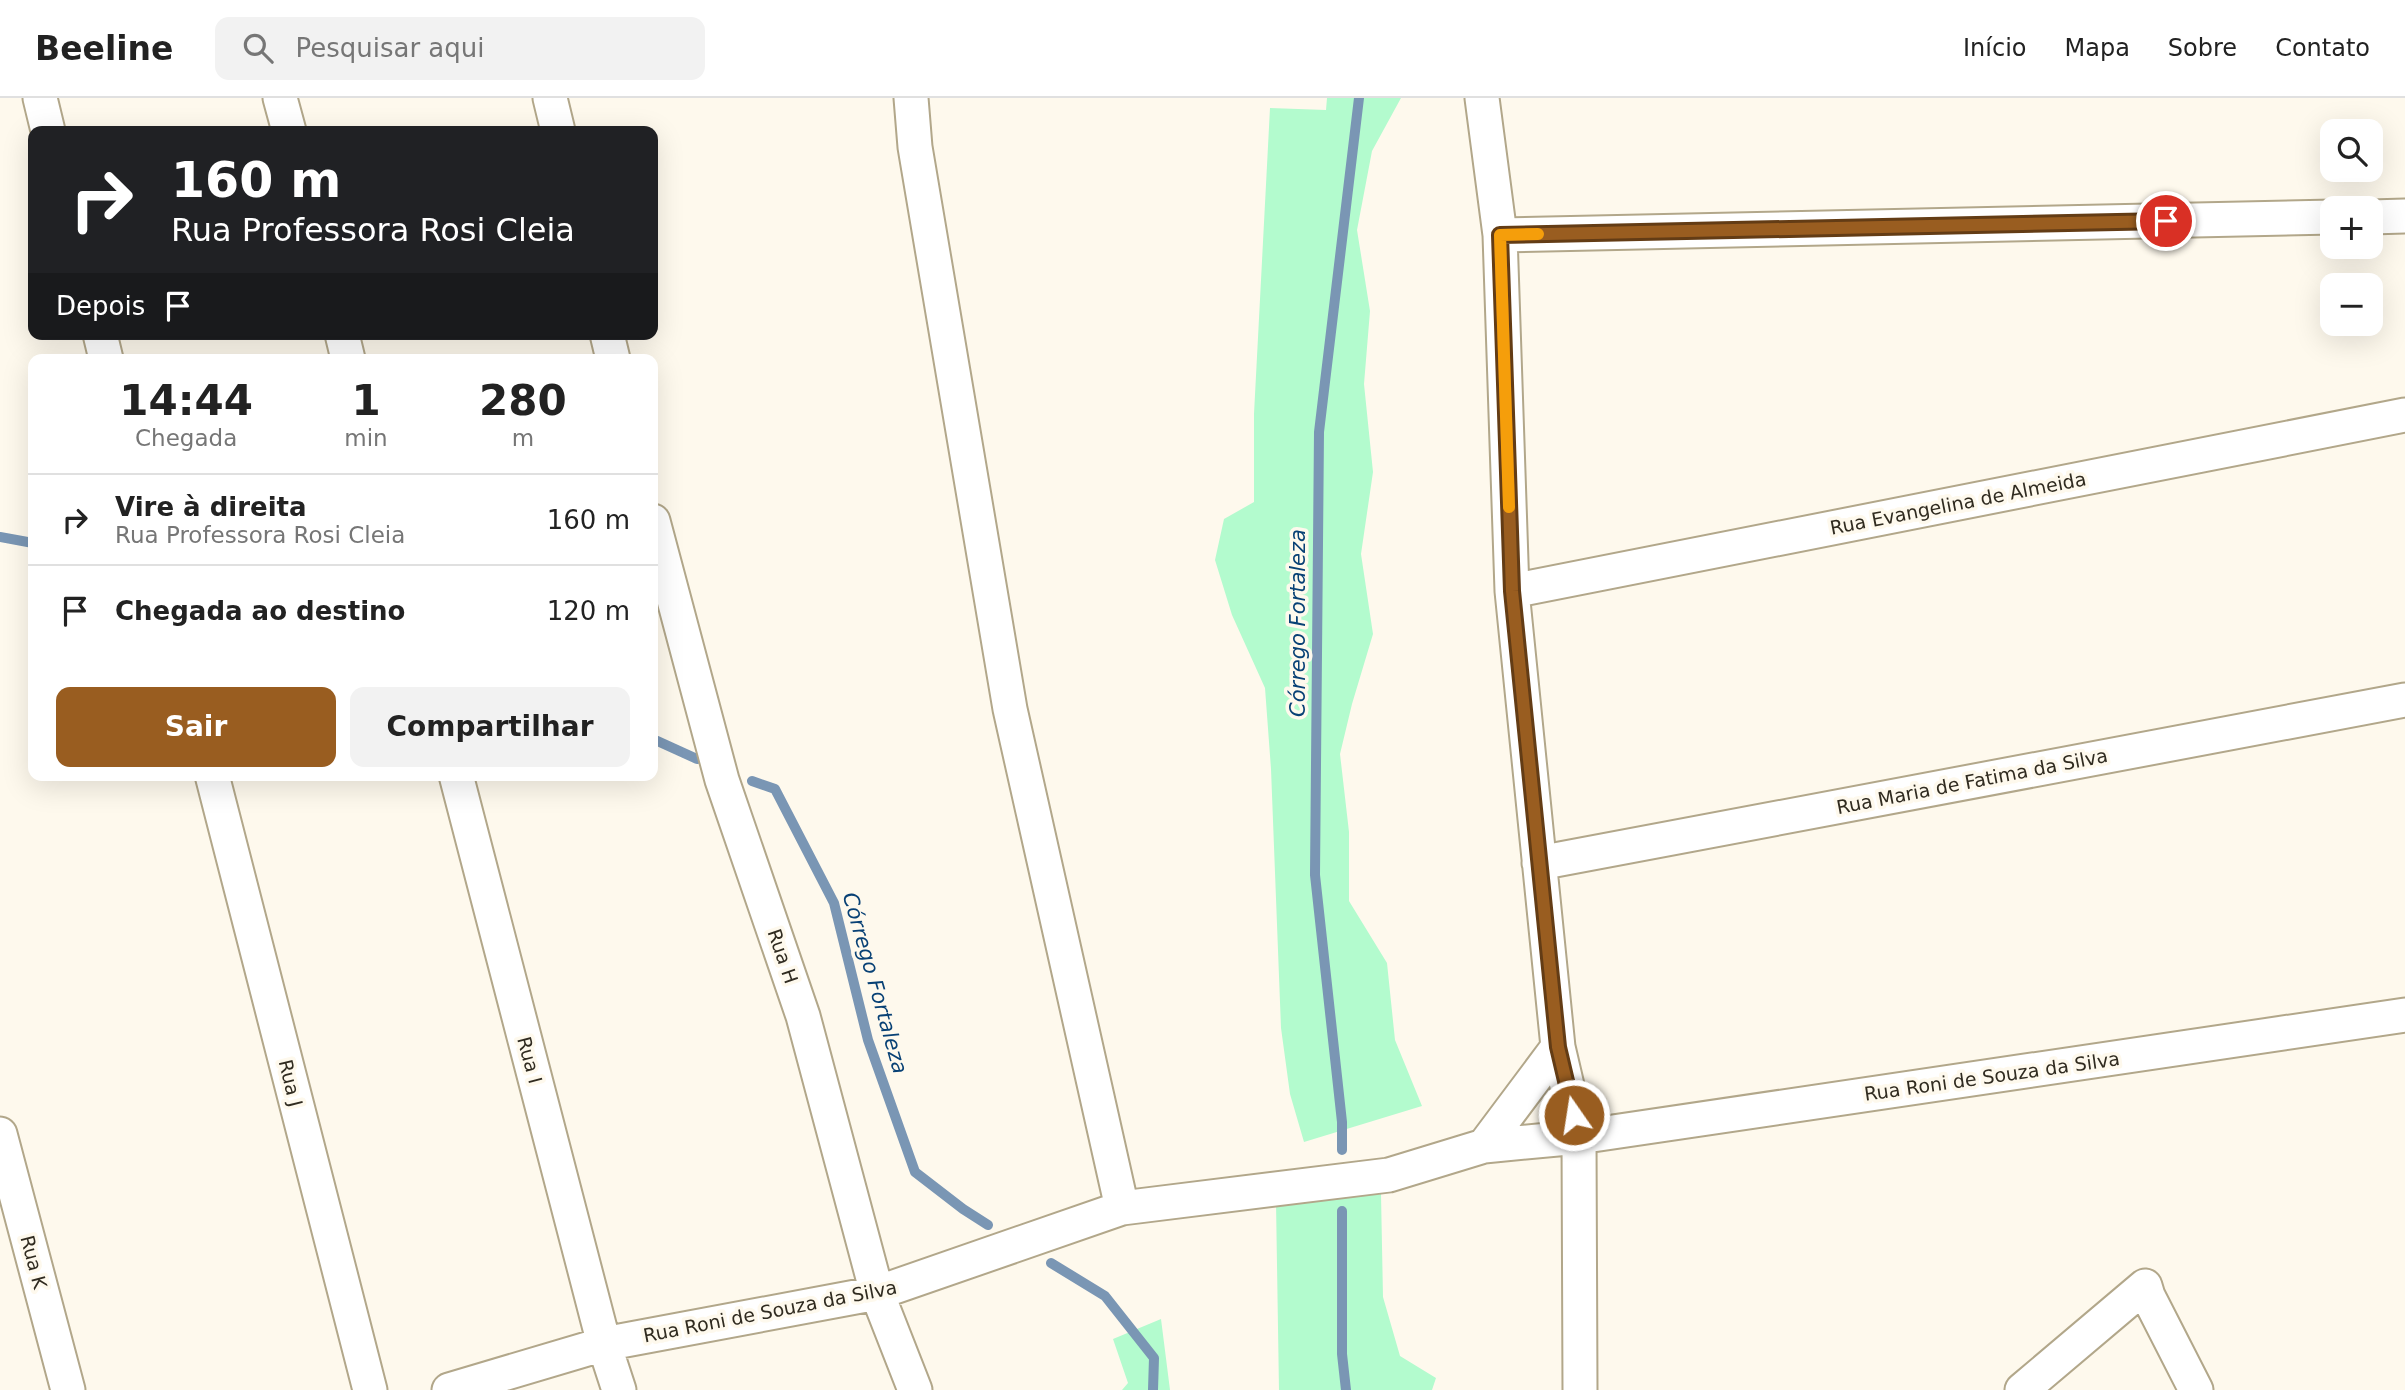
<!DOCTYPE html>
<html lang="pt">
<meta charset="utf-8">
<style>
:root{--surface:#fff;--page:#f2f2f2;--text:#222;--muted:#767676;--line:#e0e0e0;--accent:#995d20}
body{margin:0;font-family:"DejaVu Sans",sans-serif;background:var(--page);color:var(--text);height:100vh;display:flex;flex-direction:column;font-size:26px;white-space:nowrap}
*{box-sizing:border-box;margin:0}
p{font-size:23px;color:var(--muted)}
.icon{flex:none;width:38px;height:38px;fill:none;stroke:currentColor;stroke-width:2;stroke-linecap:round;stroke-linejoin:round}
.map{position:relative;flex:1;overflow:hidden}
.sheet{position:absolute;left:28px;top:256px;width:630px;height:427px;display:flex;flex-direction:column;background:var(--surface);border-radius:14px;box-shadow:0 7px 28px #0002}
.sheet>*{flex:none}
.top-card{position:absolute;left:28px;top:28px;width:630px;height:214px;border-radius:14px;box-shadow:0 7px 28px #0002;background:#202124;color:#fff;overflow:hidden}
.tools{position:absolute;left:2320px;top:21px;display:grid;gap:14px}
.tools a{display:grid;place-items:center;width:63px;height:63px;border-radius:14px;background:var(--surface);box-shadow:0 7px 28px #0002;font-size:35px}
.pin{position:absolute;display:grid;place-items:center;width:60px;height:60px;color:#fff;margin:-30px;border:4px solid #fff;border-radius:50%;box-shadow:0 2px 7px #0007}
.me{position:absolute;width:77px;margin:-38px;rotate:347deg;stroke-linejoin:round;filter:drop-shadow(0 0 5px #0008)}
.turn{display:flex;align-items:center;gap:24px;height:147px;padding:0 28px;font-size:32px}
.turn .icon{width:91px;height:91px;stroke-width:2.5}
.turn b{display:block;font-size:49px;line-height:60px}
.then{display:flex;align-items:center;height:66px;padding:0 28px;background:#0003;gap:14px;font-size:26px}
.eta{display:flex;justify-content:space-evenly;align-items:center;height:119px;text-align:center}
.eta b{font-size:42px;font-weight:700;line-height:49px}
.cta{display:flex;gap:14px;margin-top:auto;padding:14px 28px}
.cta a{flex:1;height:80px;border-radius:14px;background:var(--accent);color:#fff;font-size:28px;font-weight:700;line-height:80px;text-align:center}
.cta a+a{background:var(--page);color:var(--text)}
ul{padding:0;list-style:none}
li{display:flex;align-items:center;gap:21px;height:91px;padding:0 28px;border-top:2px solid var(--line)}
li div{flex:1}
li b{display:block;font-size:26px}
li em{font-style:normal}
header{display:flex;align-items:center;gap:42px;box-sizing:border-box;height:98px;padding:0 35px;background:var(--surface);border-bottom:2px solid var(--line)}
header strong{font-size:33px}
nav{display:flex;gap:38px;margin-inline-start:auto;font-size:24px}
.search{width:490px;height:63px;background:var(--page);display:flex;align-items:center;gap:18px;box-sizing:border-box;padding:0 24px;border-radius:14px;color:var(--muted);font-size:26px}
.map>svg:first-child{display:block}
.green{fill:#b3fbce}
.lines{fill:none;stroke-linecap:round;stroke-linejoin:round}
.stream{stroke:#7a96b4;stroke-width:10}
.street-casing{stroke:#b2a78a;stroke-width:37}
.street{stroke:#fff;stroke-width:33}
.route-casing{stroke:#633c15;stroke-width:18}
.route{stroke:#995d20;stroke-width:12}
.slow{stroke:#f59e0b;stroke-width:12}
.labels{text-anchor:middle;stroke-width:7;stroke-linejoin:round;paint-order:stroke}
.street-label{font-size:19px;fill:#302b20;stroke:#fef9ed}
.water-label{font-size:21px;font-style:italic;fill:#084175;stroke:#fef9ed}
</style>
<header>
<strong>Beeline</strong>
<div class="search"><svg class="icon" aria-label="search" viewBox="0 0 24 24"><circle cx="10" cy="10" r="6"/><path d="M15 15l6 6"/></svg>Pesquisar aqui</div>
<nav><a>Início</a><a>Mapa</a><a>Sobre</a><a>Contato</a></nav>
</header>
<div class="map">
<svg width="2405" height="1292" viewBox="0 0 2405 1292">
<rect width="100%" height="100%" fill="#fef9ed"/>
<!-- green -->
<path class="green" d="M1327,0H1401L1372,53L1357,132L1370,213L1364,286L1373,374L1361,456L1373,536L1352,606L1340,656L1349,734V803L1387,865L1395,942L1422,1008L1304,1044L1290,996L1281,930L1271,671L1265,590L1232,517L1215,462L1224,421L1254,404V316L1270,10L1326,12Z
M1381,1096L1383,1199L1400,1258L1436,1280L1432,1292H1279L1276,1104Z
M1161,1221L1170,1292H1122L1128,1285L1113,1241Z"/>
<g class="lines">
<!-- stream -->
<path class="stream" d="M0,439L33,445
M653,641L697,661
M752,683L775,691L834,805L868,942L915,1074L963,1111L988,1127
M1342,1052V1024L1315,777L1319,334L1359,0
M1342,1113V1256L1346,1292
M1051,1165L1105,1198L1154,1260L1153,1292"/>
<defs>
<path id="street" d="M40,0L48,33
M280,0L289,33
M550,0L558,33
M911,0L915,49L1010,611L1122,1110
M1482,0L1500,137L1512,493L1558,949L1579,1039L1580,1292
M2371,119L2405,118
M1500,137L2333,119
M100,236L106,261
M342,236L348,261
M607,236L613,261
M653,423L722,682L803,918L877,1195L915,1292
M1512,493L2405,317
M212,677L370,1292
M456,677L604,1246L619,1292
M1539,765L2405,602
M0,1036L68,1292
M1484,1048L1579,1039L2405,917
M449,1292L604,1246L877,1195L1122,1110L1389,1077L1484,1048L1558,949
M2022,1292L2145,1188L2148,1198L2196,1292"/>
</defs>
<!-- street casing -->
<use href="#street" class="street-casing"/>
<!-- street -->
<use href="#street" class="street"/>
</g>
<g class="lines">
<defs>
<path id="route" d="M1574,1017L1558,949L1512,493L1500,137L2166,123"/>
</defs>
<!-- route casing -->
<use href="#route" class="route-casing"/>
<!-- route -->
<use href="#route" class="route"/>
<!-- slow -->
<path class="slow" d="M1509,409L1500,137L1538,136"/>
</g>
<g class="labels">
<!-- street labels -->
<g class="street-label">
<text transform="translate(1958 405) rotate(-11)" y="7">Rua Evangelina de Almeida</text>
<text transform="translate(1972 683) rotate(-11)" y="7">Rua Maria de Fatima da Silva</text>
<text transform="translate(783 858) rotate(71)" y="7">Rua H</text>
<text transform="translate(530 962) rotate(75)" y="7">Rua I</text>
<text transform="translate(1992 978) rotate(-8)" y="7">Rua Roni de Souza da Silva</text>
<text transform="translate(291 985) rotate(76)" y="7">Rua J</text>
<text transform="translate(34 1164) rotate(75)" y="7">Rua K</text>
<text transform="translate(770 1213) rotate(-11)" y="7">Rua Roni de Souza da Silva</text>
</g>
<!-- water labels -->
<g class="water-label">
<text transform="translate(1298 525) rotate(-90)" y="7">Córrego Fortaleza</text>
<text transform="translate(875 885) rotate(74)" y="7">Córrego Fortaleza</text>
</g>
</g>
</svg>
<div class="tools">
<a><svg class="icon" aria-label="search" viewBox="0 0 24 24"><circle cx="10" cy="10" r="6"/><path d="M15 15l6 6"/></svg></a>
<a>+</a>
<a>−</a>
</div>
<div class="pin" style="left:2166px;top:123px;background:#d93025"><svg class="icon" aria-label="arrive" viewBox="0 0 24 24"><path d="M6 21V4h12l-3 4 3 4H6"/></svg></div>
<svg class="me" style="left:1574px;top:1017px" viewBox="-20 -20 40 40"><circle r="17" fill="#995d20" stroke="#fff" stroke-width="3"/><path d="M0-11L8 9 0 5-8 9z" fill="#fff"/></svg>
<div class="top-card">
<div class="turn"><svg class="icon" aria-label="right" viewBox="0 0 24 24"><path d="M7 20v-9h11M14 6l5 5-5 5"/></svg><div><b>160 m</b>Rua Professora Rosi Cleia</div></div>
<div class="then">Depois<svg class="icon" aria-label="arrive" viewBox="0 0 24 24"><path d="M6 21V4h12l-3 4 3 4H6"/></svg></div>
</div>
<section class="sheet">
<div class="eta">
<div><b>14:44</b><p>Chegada</p></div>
<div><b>1</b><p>min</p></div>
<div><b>280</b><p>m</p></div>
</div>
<ul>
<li><svg class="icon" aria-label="right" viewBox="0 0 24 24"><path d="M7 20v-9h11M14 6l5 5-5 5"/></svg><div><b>Vire à direita</b><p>Rua Professora Rosi Cleia</p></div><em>160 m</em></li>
<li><svg class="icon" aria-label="arrive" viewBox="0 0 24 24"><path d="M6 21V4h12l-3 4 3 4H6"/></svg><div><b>Chegada ao destino</b></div><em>120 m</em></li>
</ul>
<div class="cta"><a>Sair</a><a>Compartilhar</a></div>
</section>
</div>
